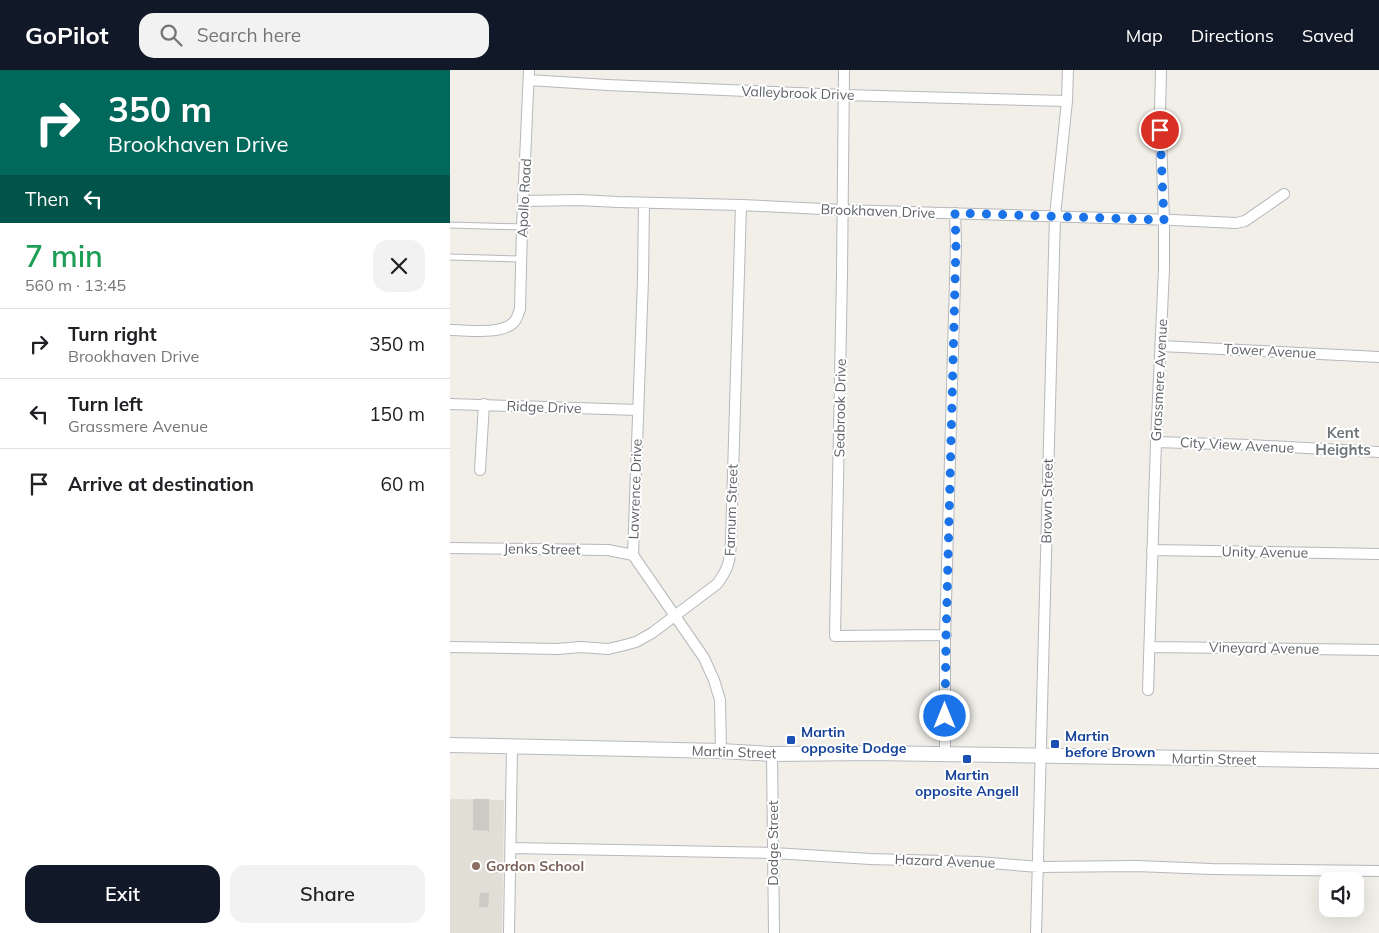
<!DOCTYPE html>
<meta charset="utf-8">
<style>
:root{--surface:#fff;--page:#f2f2f2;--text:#202124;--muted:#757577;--line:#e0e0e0;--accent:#111827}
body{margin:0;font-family:Mulish,sans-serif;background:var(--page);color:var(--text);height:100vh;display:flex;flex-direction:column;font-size:19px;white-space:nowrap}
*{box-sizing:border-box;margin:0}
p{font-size:16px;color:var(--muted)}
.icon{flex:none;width:28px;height:28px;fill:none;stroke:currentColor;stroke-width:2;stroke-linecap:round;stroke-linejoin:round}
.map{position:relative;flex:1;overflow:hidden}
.side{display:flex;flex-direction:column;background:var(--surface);width:450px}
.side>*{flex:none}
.top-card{background:#00695c;color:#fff;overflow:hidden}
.fabs{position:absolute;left:869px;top:802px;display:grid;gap:10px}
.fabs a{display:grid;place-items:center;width:45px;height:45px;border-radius:10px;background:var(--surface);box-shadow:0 5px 20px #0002;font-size:25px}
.pin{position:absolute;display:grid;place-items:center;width:42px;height:42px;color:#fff;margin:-21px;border:2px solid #fff;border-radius:50%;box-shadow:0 1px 5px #0007}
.me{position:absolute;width:55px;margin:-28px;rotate:0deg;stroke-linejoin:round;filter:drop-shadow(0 0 4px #0008)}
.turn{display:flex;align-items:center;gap:18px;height:105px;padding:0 25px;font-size:22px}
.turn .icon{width:65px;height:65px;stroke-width:2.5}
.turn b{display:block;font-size:35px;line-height:42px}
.then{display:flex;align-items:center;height:48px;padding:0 25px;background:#0003;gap:10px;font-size:19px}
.round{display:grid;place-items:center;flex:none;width:52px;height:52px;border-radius:15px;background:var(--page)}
.head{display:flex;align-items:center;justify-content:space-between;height:85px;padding:0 25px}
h1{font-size:30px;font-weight:600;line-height:38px;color:#1e9e55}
.action{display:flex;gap:10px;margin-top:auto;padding:10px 25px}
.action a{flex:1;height:58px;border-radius:15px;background:var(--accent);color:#fff;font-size:20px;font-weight:600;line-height:58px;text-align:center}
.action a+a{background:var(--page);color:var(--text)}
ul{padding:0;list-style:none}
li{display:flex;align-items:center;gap:15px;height:70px;padding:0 25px;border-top:1px solid var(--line)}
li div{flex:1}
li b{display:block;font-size:19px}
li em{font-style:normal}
header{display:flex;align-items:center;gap:30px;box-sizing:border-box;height:70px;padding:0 25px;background:var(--accent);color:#fff}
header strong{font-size:24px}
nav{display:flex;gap:28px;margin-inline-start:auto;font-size:18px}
.search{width:350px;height:45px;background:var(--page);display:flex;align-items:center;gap:12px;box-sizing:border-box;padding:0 18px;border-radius:15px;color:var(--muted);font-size:19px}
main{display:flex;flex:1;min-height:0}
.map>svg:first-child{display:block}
.education{fill:#e1ded6}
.building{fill:#cccac5}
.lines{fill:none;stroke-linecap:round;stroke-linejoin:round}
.lane-casing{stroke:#b5b8bc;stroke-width:7}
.street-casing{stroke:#b5b8bc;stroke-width:12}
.secondary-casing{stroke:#b6babf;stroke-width:16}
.lane{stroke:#fff;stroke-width:5}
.street{stroke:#fff;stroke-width:10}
.secondary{stroke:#fff;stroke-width:14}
.route{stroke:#1a73e8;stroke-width:9;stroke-dasharray:0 16.2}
.transit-dot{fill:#1a4fb4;stroke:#fff;stroke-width:2}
.education-dot{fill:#8d6e63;stroke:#fff;stroke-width:2}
.labels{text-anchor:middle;stroke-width:4;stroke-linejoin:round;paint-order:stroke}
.street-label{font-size:14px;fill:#5f6368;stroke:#fff}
.transit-label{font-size:14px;font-weight:bold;fill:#164399;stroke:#fff;text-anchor:start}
.education-label{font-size:14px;font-weight:bold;fill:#785e54;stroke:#fff;text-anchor:start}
.neighbourhood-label{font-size:15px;font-weight:bold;fill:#70757a;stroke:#fff}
</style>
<header>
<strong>GoPilot</strong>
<div class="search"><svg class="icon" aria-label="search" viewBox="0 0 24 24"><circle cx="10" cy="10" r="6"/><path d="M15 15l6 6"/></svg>Search here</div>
<nav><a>Map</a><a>Directions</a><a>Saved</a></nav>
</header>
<main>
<section class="side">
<div class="top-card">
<div class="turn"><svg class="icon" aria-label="right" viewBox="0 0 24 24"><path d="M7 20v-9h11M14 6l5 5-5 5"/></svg><div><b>350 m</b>Brookhaven Drive</div></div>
<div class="then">Then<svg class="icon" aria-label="left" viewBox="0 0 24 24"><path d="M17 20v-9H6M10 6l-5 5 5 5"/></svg></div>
</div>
<div class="head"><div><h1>7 min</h1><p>560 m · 13:45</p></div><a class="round"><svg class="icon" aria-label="close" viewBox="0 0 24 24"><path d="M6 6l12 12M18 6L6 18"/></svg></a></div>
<ul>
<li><svg class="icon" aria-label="right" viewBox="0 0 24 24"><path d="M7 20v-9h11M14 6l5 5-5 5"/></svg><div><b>Turn right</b><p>Brookhaven Drive</p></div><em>350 m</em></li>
<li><svg class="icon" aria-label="left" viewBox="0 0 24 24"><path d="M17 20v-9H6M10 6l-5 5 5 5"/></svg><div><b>Turn left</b><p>Grassmere Avenue</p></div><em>150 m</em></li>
<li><svg class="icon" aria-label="arrive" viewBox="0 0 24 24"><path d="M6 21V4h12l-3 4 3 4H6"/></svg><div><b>Arrive at destination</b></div><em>60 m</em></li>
</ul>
<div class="action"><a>Exit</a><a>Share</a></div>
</section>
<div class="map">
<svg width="929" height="863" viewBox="0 0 929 863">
<rect width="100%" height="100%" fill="#f1efe8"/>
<!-- education -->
<path class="education" d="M0,729L54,730L52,863H0Z"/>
<!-- building -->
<path class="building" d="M23,729H39V761L23,760Z
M42,793H51V803H42Z
M30,823H39L38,837H29Z"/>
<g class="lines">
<defs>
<path id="lane" d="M0,155L72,157
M0,187L71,189"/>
<path id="street" d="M394,0L392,205L385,566L496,565
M79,10L157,15L394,25L617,31
M73,131L129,130L168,132L291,135L393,140L723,150L786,153L795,151L834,124
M194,133L193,209L183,485L254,588L264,610L270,630L271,681
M0,260C17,260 50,265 63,253C67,250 68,244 70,239L72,157L79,0
M711,276L929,287
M0,334L188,340
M706,372L800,375L929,382
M30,400L34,334
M0,478L158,480L183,485
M702,480L929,484
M0,577L107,579L130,577L158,579L171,576L186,572L202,563L267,514C279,498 280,491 281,471L291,135
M700,577L929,580
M698,620L706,372L714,199V150L710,42L711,0
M322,684L324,863
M495,685V568L506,174L505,143
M61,778L324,783L420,789L528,792L589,797L686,796L762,799L929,801
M59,863L62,677
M586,863L605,146L617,31L618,0"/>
<path id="secondary" d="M0,675L271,681L322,684L421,683L929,691"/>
</defs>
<!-- lane casing -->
<use href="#lane" class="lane-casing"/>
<!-- street casing -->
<use href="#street" class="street-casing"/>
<!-- secondary casing -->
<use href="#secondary" class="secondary-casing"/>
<!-- lane -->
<use href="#lane" class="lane"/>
<!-- street -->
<use href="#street" class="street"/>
<!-- secondary -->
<use href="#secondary" class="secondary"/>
</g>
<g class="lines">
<!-- route -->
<path class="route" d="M495,646L496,568L506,174L505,143L714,150L710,60"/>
</g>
<!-- markers -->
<g class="transit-dot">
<rect x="336" y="665" width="10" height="10" rx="2.5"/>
<rect x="600" y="669" width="10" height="10" rx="2.5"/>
<rect x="512" y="684" width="10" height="10" rx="2.5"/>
</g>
<circle class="education-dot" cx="26" cy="796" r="5"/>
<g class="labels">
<!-- street labels -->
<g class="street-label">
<text transform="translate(348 23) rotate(2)" y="5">Valleybrook Drive</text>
<text transform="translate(74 128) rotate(-87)" y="5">Apollo Road</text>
<text transform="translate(428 141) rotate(2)" y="5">Brookhaven Drive</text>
<text transform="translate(820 281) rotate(3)" y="5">Tower Avenue</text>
<text transform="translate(709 310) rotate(-87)" y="5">Grassmere Avenue</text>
<text transform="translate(94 337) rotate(2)" y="5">Ridge Drive</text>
<text transform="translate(390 338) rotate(-89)" y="5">Seabrook Drive</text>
<text transform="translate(787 375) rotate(3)" y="5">City View Avenue</text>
<text transform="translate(185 419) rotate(-88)" y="5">Lawrence Drive</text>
<text transform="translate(597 431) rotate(-89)" y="5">Brown Street</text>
<text transform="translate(281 440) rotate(-88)" y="5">Farnum Street</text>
<text transform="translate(92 479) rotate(1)" y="5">Jenks Street</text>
<text transform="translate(815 482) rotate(1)" y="5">Unity Avenue</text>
<text transform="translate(814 578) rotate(1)" y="5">Vineyard Avenue</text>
<text transform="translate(284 682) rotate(2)" y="5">Martin Street</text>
<text transform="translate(764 689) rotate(1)" y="5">Martin Street</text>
<text transform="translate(323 773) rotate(-90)" y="5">Dodge Street</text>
<text transform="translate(495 791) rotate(2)" y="5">Hazard Avenue</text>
</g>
<!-- transit labels -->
<g class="transit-label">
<text x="351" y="667">Martin<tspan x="351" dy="16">opposite Dodge</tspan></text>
<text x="615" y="671">Martin<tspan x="615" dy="16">before Brown</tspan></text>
<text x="517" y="710" text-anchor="middle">Martin<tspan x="517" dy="16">opposite Angell</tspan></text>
</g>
<!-- education labels -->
<g class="education-label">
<text x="36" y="801">Gordon School</text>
</g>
<!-- neighbourhood labels -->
<g class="neighbourhood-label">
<text x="893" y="368">Kent<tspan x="893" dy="17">Heights</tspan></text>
</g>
</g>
</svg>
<div class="fabs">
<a><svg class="icon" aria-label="sound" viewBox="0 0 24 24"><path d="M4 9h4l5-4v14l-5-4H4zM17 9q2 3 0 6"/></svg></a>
</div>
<div class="pin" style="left:710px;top:60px;background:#d93025"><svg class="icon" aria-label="arrive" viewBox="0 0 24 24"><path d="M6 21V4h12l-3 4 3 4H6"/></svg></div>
<svg class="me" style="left:495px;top:646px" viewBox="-20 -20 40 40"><circle r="17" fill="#1a73e8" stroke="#fff" stroke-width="3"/><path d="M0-11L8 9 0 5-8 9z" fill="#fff"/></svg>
</div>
</main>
